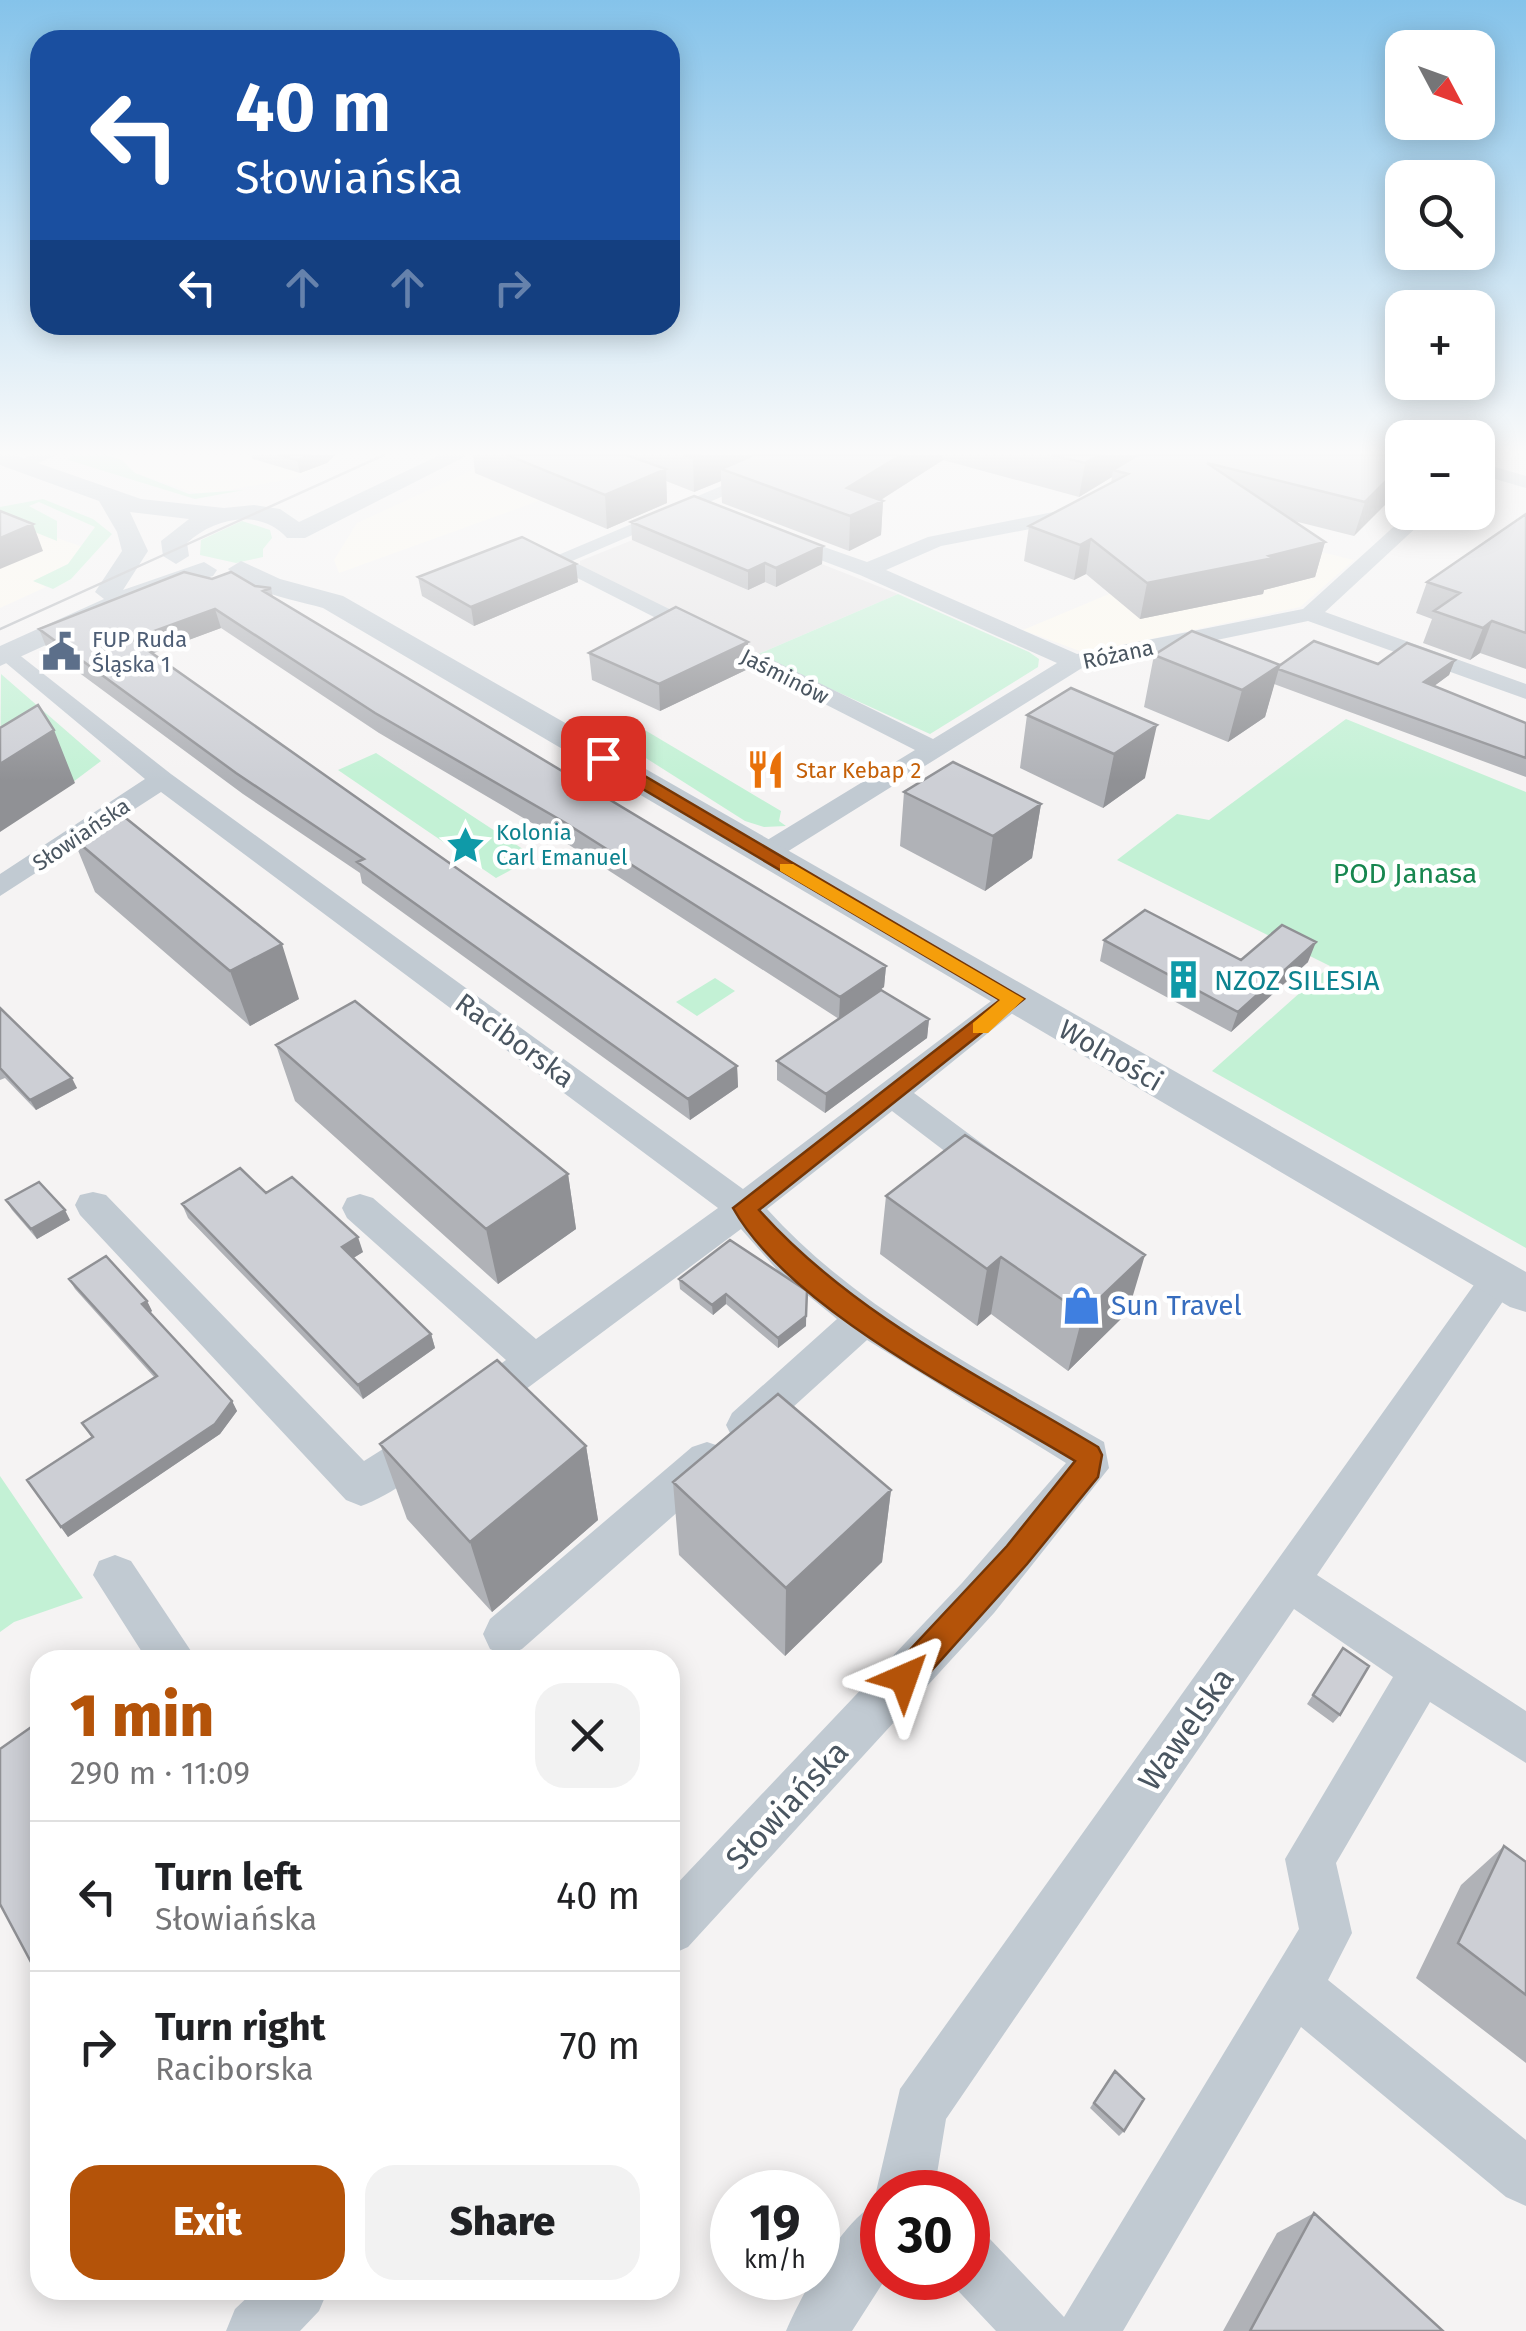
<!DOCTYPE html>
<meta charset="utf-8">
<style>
:root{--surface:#fff;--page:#f2f2f2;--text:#202124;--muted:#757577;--line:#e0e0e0;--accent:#b45309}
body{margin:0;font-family:"Fira Sans",sans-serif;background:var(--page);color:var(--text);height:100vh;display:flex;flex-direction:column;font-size:38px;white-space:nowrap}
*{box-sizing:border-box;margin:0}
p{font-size:32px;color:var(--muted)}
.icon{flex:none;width:55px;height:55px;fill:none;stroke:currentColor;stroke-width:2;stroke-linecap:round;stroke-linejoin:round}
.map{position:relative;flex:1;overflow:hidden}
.drawer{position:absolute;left:30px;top:1650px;width:650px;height:650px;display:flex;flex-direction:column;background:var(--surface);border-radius:30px;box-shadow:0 5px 25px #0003}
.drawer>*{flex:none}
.banner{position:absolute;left:30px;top:30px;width:650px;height:305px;border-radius:30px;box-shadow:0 5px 25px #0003;background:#1a4fa0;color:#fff;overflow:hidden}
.needle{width:65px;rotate:131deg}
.buttons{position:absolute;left:1385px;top:30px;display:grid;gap:20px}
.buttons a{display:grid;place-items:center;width:110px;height:110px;border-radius:20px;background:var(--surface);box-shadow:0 5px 25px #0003;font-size:50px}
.speed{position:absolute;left:710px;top:2170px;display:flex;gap:20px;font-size:50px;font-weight:700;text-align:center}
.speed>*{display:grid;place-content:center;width:130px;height:130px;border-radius:50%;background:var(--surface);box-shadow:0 5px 25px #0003;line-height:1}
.speed small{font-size:25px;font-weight:400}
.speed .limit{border:15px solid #d22;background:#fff;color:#111}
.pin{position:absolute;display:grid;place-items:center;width:85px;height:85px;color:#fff;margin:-42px;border-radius:20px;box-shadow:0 5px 15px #0006}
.me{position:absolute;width:110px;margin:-55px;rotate:43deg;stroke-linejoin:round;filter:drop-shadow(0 0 8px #0008)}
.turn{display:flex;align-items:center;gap:35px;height:210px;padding:0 40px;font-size:45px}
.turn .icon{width:130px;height:130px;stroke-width:2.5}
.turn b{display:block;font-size:70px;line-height:85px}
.lanes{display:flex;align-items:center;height:95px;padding:0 40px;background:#0003;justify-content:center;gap:50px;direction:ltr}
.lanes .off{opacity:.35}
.round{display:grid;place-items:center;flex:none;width:105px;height:105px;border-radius:30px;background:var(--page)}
.head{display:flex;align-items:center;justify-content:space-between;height:170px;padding:0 40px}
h1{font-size:60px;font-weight:800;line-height:75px;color:var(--accent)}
.button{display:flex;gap:20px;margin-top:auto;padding:20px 40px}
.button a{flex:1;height:115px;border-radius:30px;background:var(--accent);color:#fff;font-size:40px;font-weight:800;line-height:115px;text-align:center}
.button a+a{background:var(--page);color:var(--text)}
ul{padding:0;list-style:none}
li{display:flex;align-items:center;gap:30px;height:150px;padding:0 40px;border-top:2px solid var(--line)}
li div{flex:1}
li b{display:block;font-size:38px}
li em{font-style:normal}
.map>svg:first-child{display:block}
.commercial{fill:#fdf9ef}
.education{fill:#e6e4e5}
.green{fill:#c3f1d5}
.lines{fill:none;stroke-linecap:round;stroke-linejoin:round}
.minor{fill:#c1cad2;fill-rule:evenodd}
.tertiary{fill:#c1cad2;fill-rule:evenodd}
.tram{stroke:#b5b8bd;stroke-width:2.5}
.wall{fill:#b0b2b7}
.shaded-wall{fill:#909195}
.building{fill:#cdcfd5;stroke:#909195;stroke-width:2.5}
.route{fill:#b45309;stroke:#753606;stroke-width:2.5}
.slow{fill:#f59e0b}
.labels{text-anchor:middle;stroke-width:9;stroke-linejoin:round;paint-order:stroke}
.far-service-label{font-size:22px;fill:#4e5e75;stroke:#fff;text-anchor:start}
.far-street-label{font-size:22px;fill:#4a5661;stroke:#fff}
.far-food-label{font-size:22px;fill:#c56008;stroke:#fff;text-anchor:start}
.far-culture-label{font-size:22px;fill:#0d838f;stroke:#fff;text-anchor:start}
.park-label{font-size:28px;fill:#17864f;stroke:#fff}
.culture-label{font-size:28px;fill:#0d838f;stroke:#fff;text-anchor:start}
.street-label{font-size:28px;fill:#4a5661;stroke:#fff}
.shop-label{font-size:28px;fill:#366cbe;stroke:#fff;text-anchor:start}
.near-street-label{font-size:32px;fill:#4a5661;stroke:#fff}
</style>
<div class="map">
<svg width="1526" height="2331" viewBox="0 0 1526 2331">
<rect width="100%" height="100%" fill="#f5f3f3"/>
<!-- commercial -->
<path class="commercial" d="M108,455H349L295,478L201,495L135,473Z
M494,460L541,500L339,573L334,560L357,523Z
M0,518L83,547L68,564L34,581L46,587L0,608Z
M1325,553L1354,560L1300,607L1085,653L1023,630L1109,594Z"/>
<!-- education -->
<path class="education" d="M690,517H702L898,594L756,655L580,568V561Z"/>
<!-- green -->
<path class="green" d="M72,455H106L122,460L135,473L189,494L244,490L195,499L68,460Z
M43,499L93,519L112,534L71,579L53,589L33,581L68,564L95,527L39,502L29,506L57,521V541L0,518V507Z
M242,521L270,530L272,538L263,549V557L236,563L200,555L201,540Z
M898,594L1029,652L1039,659L1038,667L930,734L756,655Z
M1,674L101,761L53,797L0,795Z
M1346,719L1526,792V1248L1212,1071L1330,966L1117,860L1177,814L1209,820Z
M633,723L781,811L779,821L786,826L764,827L745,821L608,734Z
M376,753L535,857L496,878L338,770Z
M715,978L735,991L697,1016L676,1002Z
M0,1476L83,1598L14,1622L0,1632Z"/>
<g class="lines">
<!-- minor -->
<path class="minor" d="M31,455H57L20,471L10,465Z
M795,455H819L572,561L933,739L1057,663L860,575L773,542V534H787L867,562L928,537L1088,505V513L1077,520L941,546L886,570L1077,654L1303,609L1410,512H1433L1325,612L1526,684V699L1308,621L1082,668L774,860H754L750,854L754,848L915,750L544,561Z
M1478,462L1526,476V488L1478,474Z
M8,646L171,774L743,1189L1003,992H1025L1030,999L914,1093L1004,1160L1010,1169L1004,1178L992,1182L980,1178L892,1111L767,1209C859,1311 986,1373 1104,1442L1109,1468L994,1613L688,1947L670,1955V1891L962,1583L1066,1463L867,1340L760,1437L746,1442L732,1437L726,1425L732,1413L837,1319L779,1272L741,1229L490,1416L476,1421L462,1416L456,1404L462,1392L506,1360L347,1218L342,1208L347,1198L360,1194L373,1198L536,1339L718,1208L161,792L0,896V874L145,779L0,658V648Z
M93,1192L106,1195L364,1461L426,1422L441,1427L447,1440C434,1467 389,1496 361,1506L346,1500L80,1215L75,1205L80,1195Z
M1499,1263L1512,1268L1518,1278L1512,1288L1317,1575L1526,1711V1763L1430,1702L1336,1863L1352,1933L1328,1980L1526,2140V2206L1506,2197L1301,2027L1123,2331H996L946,2278H968V2229L989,2238L1064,2317L1299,1929L1285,1859L1393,1677L1294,1609L946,2119L934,2192H882V2278H886L852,2331H786C801,2295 845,2216 880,2201L876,2192L900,2089L1486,1268Z
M707,1442L722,1447L728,1460L722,1473L522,1649L506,1656L490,1649L483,1634L490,1619L692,1447Z
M115,1555L131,1561L197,1660H147L93,1575L99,1561Z
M255,2290H328L319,2311L300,2331H226L235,2309Z"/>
<!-- tertiary -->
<path class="tertiary" d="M0,455H15L141,499L224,508L254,505L280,509L299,522L440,455H468L305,538H287C260,508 215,517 187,543L189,556L176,564L163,556L161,541L189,519L130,512L148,551L123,590L204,562L217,570L213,576L171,588L0,666V646L104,599L95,592L122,551L117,532L99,501L0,465Z
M241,561L280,579L343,596L1526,1272V1312L1510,1307L323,608C293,599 250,594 228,569Z"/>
<!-- tram -->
<path class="tram" d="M0,629L384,455"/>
</g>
<!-- wall -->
<path class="wall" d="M251,455H335L327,463L300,473L253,459Z
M473,455H1402L1354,536L1294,521L1325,542L1315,577L1264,590L1263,594L1140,619L1086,574L1074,580L1024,561L1029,526L1111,483L1112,477L1079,497L943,460L881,500L883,501L881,535L849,551L722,503L721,481L694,492L666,481L667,503L607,529L475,473Z
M1526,514V669L1480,653L1470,660L1423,643L1432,619L1416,613L1427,582Z
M631,522L823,546L822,564L776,587L765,582L748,590L632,540Z
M418,577L578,582L474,626L422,596Z
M212,579L271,588L273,597L886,966L884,987L839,1019L566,843L379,733L221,628L152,653L737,1066L738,1087L690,1120L362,883L360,873L243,794L47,649L39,629Z
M748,642V669L660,711L592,680L589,653Z
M1154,655L1280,665L1378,664L1455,660L1449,675L1434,686L1526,723V777L1274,684L1265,717L1228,742L1144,707Z
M1071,688L1145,778L1103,808L1020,768L1027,715Z
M904,792L1041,804L1032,858L985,891L900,846Z
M73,838L299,999L250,1026L95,892Z
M1104,940L1241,960L1308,962L1231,1032L1100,961Z
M0,1008L77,1088L36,1110L5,1078L0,1080Z
M929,1019L927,1038L825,1113L777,1080V1061Z
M276,1045L568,1174L576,1229L498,1284L295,1101Z
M266,1193L363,1252L353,1258L431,1334L435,1348L363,1399L188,1218L182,1204Z
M886,1196L1128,1312L1068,1371L991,1314L977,1326L880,1254Z
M6,1200L70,1220L37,1239L12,1210Z
M69,1279L147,1301L152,1311L150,1313L232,1401L237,1411L220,1434L68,1537L27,1480L92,1438L82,1423L154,1377L75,1289Z
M679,1279L807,1291L806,1326L778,1348L726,1304L713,1315L680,1289Z
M380,1444L586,1446L598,1520L492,1612L407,1519Z
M673,1482L891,1490L882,1562L785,1656L679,1555Z
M1343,1648L1340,1715L1333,1723L1307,1704Z
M1504,1846L1526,1862V2063L1416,1978L1461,1885Z
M1111,2076L1124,2131L1119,2136L1090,2108Z
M1314,2213L1443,2331H1223L1277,2233Z"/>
<!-- shaded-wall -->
<path class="shaded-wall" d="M312,455H335L327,463L300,473L297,460Z
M702,455H786L721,469V481L694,492L693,458Z
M901,455H943V460L871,506L883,501L881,535L849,551L850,516L847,488Z
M1099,455H1148L1113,470L1112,477L1079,497L1085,463Z
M1402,465V488L1354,536L1365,502Z
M666,469L667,503L607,529L605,495Z
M33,524L43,551L0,569V538Z
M1091,539L1086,574L1074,580L1080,545Z
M1325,542L1315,577L1264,590L1263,594L1140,619L1147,583Z
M823,546L822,564L776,587V568Z
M765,563V582L748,590V571Z
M576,564L578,582L474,626L471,607Z
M215,609L221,628L138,659L132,639Z
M1492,621L1480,653L1470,660L1483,628Z
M748,642V669L660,711L659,684Z
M1455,660L1449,675L1418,698L1424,682Z
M1280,665L1265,717L1228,742L1242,690Z
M1157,725L1145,778L1103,808L1114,754Z
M54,730L75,783L0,832V764Z
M1041,804L1032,858L985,891L993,836Z
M1316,942L1308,962L1231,1032L1238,1012Z
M282,944L299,999L250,1026L230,971Z
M886,966L884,987L839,1019L840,997Z
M929,1019L927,1038L825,1113L826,1094Z
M737,1066L738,1087L690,1120L688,1099Z
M72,1078L77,1088L36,1110L30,1100Z
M568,1174L576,1229L498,1284L486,1229Z
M65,1210L70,1220L37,1239L31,1229Z
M358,1237L363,1252L347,1262L342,1247Z
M1145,1255L1128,1312L1068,1371L1083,1314Z
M1001,1257L991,1314L977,1326L987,1269Z
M726,1294V1304L713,1315L712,1305Z
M147,1301L152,1311L147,1314L142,1304Z
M806,1316V1326L778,1348V1338Z
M431,1334L435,1348L363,1399L358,1385Z
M232,1401L237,1411L220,1434L68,1537L61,1527Z
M586,1446L598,1520L492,1612L470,1542Z
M891,1490L882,1562L785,1656L786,1588Z"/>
<!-- building -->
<path class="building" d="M279,455H312L297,460Z
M507,455H626L666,469L605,495Z
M683,455H702L693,458Z
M754,455H901L847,488L883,501L850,516L721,469Z
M1051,455H1099L1085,463Z
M1138,455H1402V465L1365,502L1207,463L1325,542L1269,556L1273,558L1147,583L1091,539L1080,545L1029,526L1128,474L1113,470Z
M694,496L823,546L776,568L765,563L748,571L631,522Z
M0,511L33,524L0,538Z
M1526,514V633L1492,621L1483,628L1434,611L1460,593L1427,582Z
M522,537L576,564L471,607L418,577Z
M184,572L212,579L231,572L255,586L271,588L263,591L886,966L840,997L564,822L375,713L215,609L132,639L737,1066L688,1099L357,862L364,859L236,773L39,629Z
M676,607L748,642L659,684L589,653Z
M1192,631L1280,665L1242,690L1154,655Z
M1314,641L1378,664L1407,643L1455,660L1424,682L1526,723V758L1278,669L1279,666Z
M1071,688L1157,725L1114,754L1027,715Z
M38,705L54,730L0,764V728Z
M953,762L1041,804L993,836L904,792Z
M122,815L282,944L230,971L73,838Z
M1145,910L1241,960L1282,925L1316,942L1238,1012L1104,940Z
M881,990L929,1019L826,1094L777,1061Z
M355,1001L568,1174L486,1229L276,1045Z
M0,1008L72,1078L30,1100L0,1068Z
M965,1135L1145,1255L1083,1314L1001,1257L987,1269L886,1196Z
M240,1168L266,1193L292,1177L358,1237L342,1247L431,1334L358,1385L182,1204Z
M39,1182L65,1210L31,1229L6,1200Z
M730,1240L807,1291L806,1316L778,1338L726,1294L712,1305L679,1279Z
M106,1256L147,1301L142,1304L232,1401L215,1424L61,1527L27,1480L93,1437L82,1423L157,1376L69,1279Z
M497,1360L586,1446L470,1542L380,1444Z
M778,1394L891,1490L786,1588L673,1482Z
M1343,1648L1369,1666L1340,1715L1313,1695Z
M37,1723L40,1728V1979L0,1904V1749Z
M1504,1846L1526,1862V1995L1458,1943Z
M1115,2071L1144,2099L1124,2131L1094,2103Z
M1314,2213L1443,2331H1250Z"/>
<!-- sky -->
<linearGradient id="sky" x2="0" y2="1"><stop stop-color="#85c3ea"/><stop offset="0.58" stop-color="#fafafa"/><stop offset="1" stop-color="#fafafa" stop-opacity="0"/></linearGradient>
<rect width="1526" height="781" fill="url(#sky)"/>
<!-- route -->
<path class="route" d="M597,755H609L1024,999L759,1210C852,1314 980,1376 1098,1447L1102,1455L1098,1477L1027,1564L915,1689L904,1693L893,1689L889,1678L893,1668L1007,1546L1075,1461C975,1400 790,1310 733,1208L1000,1000L597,762Z"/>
<!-- slow -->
<path class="slow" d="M780,864H793L1024,999L988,1033H973V1023L1000,1000L780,871Z"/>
<!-- icons -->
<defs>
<symbol id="civic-bare" viewBox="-9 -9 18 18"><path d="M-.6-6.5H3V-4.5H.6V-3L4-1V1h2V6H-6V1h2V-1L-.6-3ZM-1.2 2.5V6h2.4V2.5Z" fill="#5c6f8a" stroke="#fff" stroke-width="2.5" paint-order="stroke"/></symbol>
<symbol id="restaurant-bare" viewBox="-9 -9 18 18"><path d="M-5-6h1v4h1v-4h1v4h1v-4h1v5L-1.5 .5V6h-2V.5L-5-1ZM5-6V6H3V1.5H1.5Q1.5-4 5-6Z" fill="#e8710a" stroke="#fff" stroke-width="2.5" paint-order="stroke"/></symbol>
<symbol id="sight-bare" viewBox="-9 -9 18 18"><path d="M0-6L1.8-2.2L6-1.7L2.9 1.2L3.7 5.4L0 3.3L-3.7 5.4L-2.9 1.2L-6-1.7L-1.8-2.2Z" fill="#0f9aa8" stroke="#fff" stroke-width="2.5" paint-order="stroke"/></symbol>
<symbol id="building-bare" viewBox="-9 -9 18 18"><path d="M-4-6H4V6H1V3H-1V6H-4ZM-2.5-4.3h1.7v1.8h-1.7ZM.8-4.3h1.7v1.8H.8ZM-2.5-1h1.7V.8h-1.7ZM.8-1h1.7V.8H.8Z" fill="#0f9aa8" stroke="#fff" stroke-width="2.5" paint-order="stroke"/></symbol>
<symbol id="shop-bare" viewBox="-9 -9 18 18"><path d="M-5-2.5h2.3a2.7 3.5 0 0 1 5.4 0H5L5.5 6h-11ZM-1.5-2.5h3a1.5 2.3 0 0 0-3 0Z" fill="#3f7fe0" stroke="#fff" stroke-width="2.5" paint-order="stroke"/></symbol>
</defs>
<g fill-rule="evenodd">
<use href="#civic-bare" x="34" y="624" width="55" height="55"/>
<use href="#restaurant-bare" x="738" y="742" width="55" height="55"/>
<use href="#sight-bare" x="438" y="818" width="55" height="55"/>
<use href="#building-bare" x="1156" y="952" width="55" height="55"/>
<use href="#shop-bare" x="1054" y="1278" width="55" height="55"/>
</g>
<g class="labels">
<!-- far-service labels -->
<g class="far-service-label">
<text x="92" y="647">FUP Ruda<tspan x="92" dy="25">Śląska 1</tspan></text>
</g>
<!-- far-street labels -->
<g class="far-street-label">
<text transform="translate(1118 654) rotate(-12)" y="8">Różana</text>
<text transform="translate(785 676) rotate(27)" y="8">Jaśminów</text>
<text transform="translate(81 834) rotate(-34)" y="8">Słowiańska</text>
</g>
<!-- far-food labels -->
<g class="far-food-label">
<text x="796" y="778">Star Kebap 2</text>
</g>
<!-- far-culture labels -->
<g class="far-culture-label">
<text x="496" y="840">Kolonia<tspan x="496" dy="25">Carl Emanuel</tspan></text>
</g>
<!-- park labels -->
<g class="park-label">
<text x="1405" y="883">POD Janasa</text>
</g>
<!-- culture labels -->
<g class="culture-label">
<text x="1214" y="990">NZOZ SILESIA</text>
</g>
<!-- street labels -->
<g class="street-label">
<text transform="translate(515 1040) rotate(36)" y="10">Raciborska</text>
<text transform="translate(1111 1055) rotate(30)" y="10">Wolności</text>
</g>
<!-- shop labels -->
<g class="shop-label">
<text x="1111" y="1315">Sun Travel</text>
</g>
<!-- near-street labels -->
<g class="near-street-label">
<text transform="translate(1186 1729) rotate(-55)" y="11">Wawelska</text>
<text transform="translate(787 1805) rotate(-47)" y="11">Słowiańska</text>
</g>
</g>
</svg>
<div class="buttons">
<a><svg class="needle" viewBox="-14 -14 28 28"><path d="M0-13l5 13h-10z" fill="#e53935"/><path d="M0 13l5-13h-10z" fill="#757577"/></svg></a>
<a><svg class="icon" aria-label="search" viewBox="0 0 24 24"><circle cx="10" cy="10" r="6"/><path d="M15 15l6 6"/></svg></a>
<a>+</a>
<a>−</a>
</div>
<div class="speed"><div>19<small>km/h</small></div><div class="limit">30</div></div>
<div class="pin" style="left:603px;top:758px;background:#d93025"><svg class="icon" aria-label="arrive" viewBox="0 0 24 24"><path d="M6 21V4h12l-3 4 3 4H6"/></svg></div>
<svg class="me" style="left:904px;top:1678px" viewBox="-20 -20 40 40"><path d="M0-17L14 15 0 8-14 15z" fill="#b45309" stroke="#fff" stroke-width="4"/></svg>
<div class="banner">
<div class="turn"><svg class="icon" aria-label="left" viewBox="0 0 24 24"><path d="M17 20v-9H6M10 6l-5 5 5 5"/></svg><div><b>40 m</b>Słowiańska</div></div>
<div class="lanes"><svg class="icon" aria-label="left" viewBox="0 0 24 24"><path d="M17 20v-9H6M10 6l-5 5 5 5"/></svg><svg class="icon off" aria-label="ahead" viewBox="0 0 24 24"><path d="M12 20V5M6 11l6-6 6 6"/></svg><svg class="icon off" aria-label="ahead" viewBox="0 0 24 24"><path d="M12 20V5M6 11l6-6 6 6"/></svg><svg class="icon off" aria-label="right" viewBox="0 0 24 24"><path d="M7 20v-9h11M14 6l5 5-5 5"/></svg></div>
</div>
<section class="drawer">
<div class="head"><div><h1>1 min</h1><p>290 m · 11:09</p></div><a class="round"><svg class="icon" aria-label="close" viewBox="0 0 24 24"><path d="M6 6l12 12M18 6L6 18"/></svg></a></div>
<ul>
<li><svg class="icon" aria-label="left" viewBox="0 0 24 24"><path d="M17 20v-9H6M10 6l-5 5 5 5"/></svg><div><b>Turn left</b><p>Słowiańska</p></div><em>40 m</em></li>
<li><svg class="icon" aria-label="right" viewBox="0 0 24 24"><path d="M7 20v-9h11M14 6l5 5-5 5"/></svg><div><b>Turn right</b><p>Raciborska</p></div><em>70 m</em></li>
</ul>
<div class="button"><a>Exit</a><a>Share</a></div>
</section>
</div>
